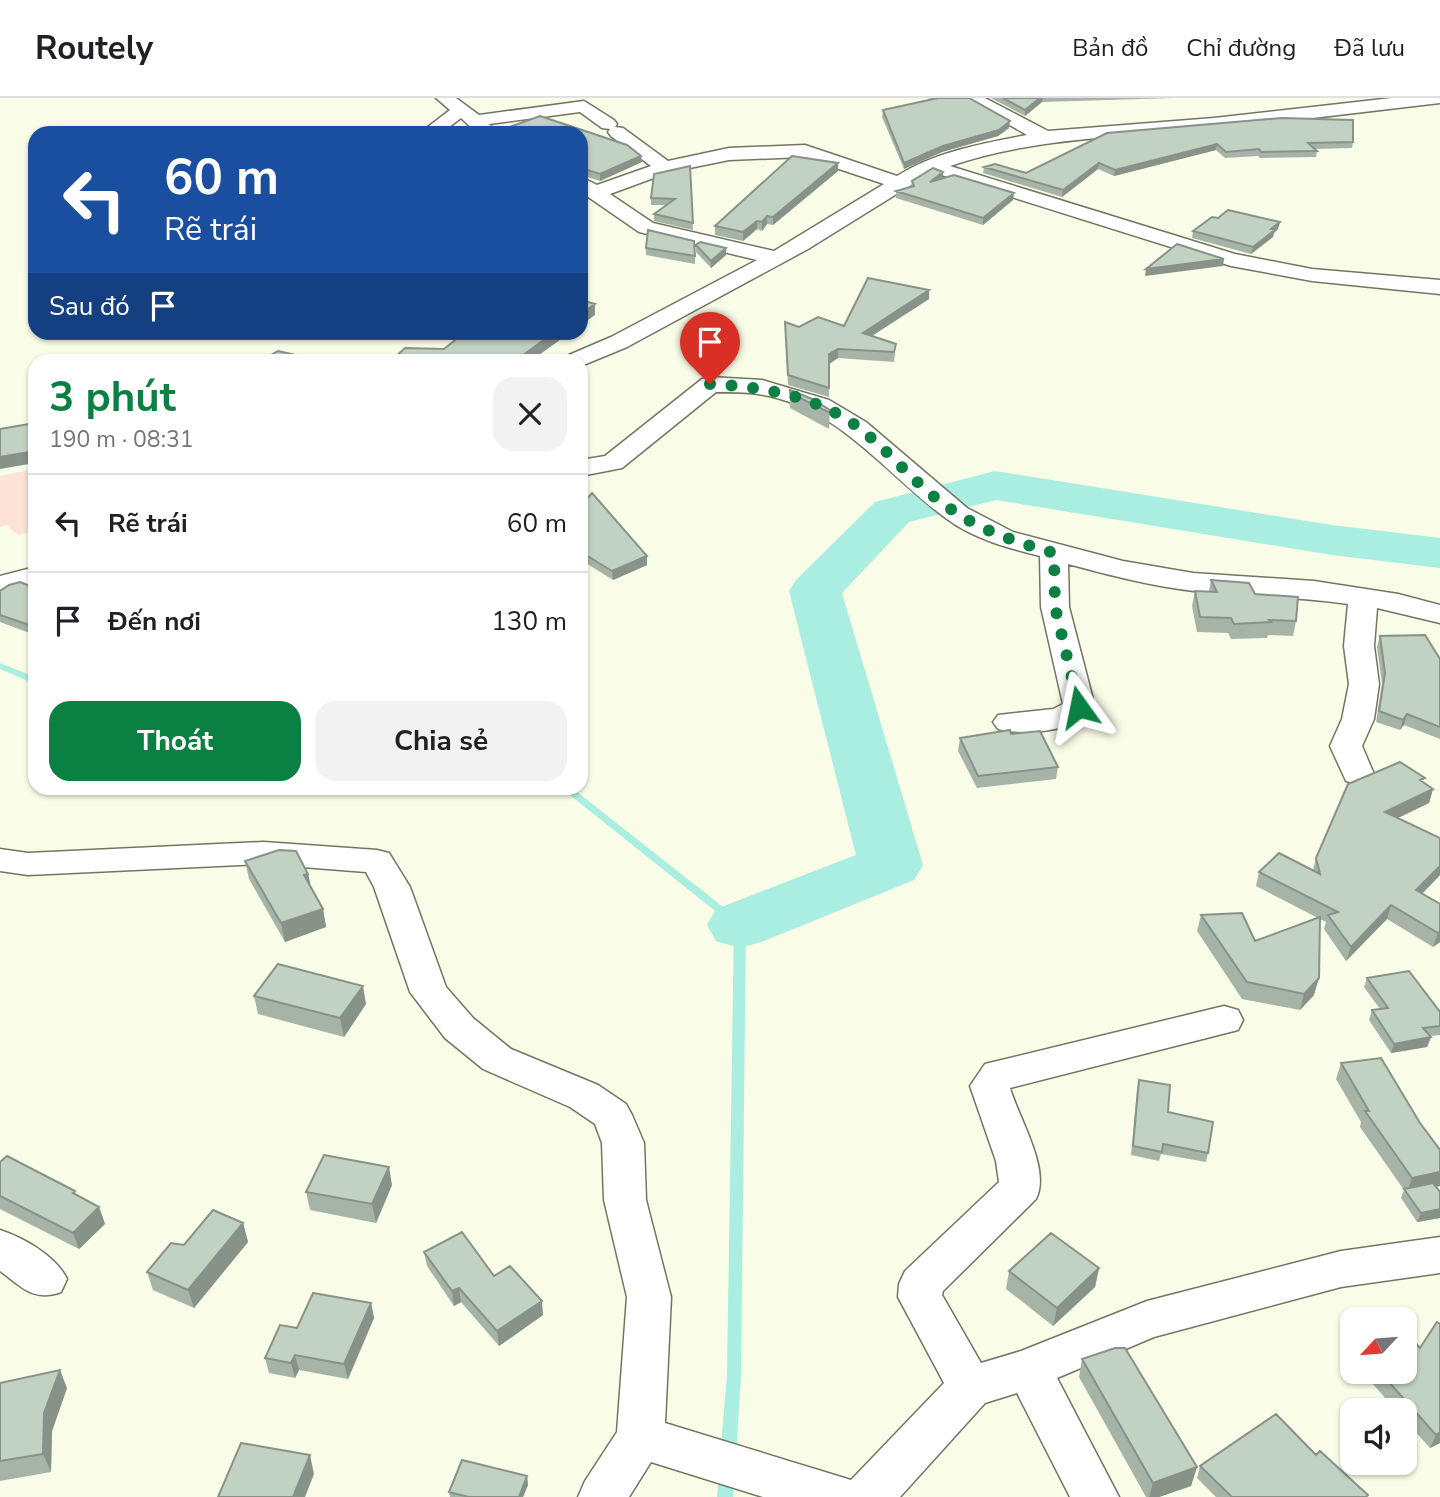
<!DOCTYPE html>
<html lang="vi">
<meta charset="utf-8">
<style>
:root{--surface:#fff;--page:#f2f2f2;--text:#202124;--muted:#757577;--line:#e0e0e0;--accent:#0b8043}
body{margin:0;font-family:"Nunito Sans",sans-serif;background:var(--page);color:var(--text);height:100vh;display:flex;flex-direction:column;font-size:26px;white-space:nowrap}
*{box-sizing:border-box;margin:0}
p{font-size:23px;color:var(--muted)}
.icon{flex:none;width:38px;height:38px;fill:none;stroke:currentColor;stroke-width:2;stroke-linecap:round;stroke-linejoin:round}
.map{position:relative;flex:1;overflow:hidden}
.drawer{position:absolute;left:28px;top:256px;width:560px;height:441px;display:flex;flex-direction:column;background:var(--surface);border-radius:21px;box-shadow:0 2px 5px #0004}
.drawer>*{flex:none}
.hud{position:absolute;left:28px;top:28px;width:560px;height:214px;border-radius:21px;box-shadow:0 2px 5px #0004;background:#1a4fa0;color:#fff;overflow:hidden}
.needle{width:46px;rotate:244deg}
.tools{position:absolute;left:1340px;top:1209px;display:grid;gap:14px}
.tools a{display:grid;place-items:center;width:77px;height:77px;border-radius:14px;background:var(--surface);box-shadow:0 2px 5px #0004;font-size:35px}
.pin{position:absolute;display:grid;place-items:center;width:60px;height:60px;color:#fff;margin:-72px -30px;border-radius:50% 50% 50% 0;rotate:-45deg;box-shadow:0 0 7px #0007}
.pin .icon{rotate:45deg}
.me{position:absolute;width:77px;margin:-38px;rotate:348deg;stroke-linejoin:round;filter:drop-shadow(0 0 5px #0008)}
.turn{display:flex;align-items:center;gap:24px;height:147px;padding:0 21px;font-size:32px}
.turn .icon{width:91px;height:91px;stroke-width:2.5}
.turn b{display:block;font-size:49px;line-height:60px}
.then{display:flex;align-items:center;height:66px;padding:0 21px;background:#0003;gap:14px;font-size:26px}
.round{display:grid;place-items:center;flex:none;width:74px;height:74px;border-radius:21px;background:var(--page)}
.head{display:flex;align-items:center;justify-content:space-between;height:119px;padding:0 21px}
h1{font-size:42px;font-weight:700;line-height:52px;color:var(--accent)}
.cta{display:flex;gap:14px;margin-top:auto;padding:14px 21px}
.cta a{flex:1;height:80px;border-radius:21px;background:var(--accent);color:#fff;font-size:28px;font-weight:700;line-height:80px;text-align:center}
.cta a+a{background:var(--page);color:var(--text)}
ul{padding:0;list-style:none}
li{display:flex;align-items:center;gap:21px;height:98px;padding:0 21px;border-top:2px solid var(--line)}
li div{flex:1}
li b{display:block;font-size:26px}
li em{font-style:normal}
header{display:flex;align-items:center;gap:42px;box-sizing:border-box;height:98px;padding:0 35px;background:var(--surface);border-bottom:2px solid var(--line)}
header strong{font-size:33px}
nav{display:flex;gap:38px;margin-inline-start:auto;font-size:24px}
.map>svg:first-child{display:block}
.green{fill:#fde3d7}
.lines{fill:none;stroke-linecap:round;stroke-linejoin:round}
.stream{fill:#a9eee0;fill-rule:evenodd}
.river{fill:#a9eee0;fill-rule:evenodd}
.minor-casing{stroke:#737563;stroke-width:3}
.minor{fill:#fff;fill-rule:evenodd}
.wall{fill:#a6b4a7}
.shaded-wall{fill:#879288}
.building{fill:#c1d1c2;stroke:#879288;stroke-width:2}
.route{stroke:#0b8043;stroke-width:12;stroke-dasharray:0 21.6}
</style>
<header>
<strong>Routely</strong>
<nav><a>Bản đồ</a><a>Chỉ đường</a><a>Đã lưu</a></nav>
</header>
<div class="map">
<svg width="1440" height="1399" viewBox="0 0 1440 1399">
<rect width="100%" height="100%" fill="#f9fce7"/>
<!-- green -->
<path class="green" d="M35,371V433L18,437L6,427L0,429V378Z"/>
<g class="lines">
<!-- stream -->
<path class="stream" d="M0,565L35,579V586L0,571Z
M561,690H572L746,827L741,1278L736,1358L733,1363L728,1365L723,1363L720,1358L727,1278L734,828Z
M727,1367L732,1369L735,1374L733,1399H717L719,1374L722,1369Z"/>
<!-- river -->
<path class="river" d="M995,373L1332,427L1440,440V470L1332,457L996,402L909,424L842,495L923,767L914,782L764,843L740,850L716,843L707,827L716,811L856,757L789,493L796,482L875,404Z"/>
<defs>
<path id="minor" d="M436,0H456L479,17L584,3L614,22L617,26L615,29L623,30L668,63L729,50L805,47L897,78C935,54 983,45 1027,37L963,0H985L1048,33L1214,20L1392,0H1440V5C1364,14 1289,23 1213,31C1124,39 1035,39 950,68L1235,156L1312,171L1440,182V196L1312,183L1231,168L932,74L808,151L627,249L581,268V262H565L569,257L611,239L757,162L639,134L581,94V79L597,87L651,68L611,38L608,34L610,31L602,30L580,14L489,26L497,35H477L461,20L441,35H420L450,12ZM803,59L884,86L774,153L653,125L610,96L670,74L729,62Z
M710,279L762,282L829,302L866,324L967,410L1013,434L1123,463L1193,475L1314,483L1398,496L1440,507V525L1377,510L1374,548L1379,586L1374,621L1362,648L1374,676L1370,683L1358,686L1346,683L1330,648L1342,621L1349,586L1344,548L1348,506C1297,498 1245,499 1194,493C1151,488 1109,477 1068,466L1069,509L1095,609C1077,634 1025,638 998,631L993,624L998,617L1053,611L1063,606L1041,509L1040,458C1008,450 974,441 947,421C885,376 839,308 758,296C744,294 730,294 716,294L622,370L581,378V362L605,358L702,281Z
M35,469V486L0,496V478Z
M264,744L377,752L389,755L410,789L446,889L473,920L511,951L598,987L626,1006L632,1017L644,1045L646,1102L671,1199L665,1325L851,1382L944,1285L898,1199L899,1186L905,1173L999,1084L996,1063L970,988L985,966L1224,908L1238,912L1243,922L1238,932L1010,990C1019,1021 1051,1071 1036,1101L943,1193L942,1197L981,1265L1021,1253L1147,1203L1341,1153L1440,1139V1175L1341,1189L1154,1239L1057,1280L1119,1399H1070L1017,1295L985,1305L900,1399H763L651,1364L629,1399H578L585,1383L617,1334L627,1199L604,1102L602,1045L595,1026L570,1009L483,971L445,940L410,894L374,789L366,774L264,766L28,777L0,773V751L28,755Z
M0,1132C24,1140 56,1158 67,1181L61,1194C33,1204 22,1189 0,1173Z"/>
</defs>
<!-- minor casing -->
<use href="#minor" class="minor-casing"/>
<!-- minor -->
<use href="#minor" class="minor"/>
</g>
<!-- wall -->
<path class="wall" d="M927,0H969L1009,30L998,38L942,54L904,71L882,19L883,12L932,1Z
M991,0H1173L1042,4L1025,18Z
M1353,22V44L1352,50L1315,51L1317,53L1316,59L1260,60L1258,58L1225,60L1216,52L1114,78L1098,71L1062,99L983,75L984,69L1026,75Z
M581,35L641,58L642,64L600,83L581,77Z
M838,65V73L773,127L767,126L762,133L757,131L743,143L715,137V128Z
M690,68L693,132L654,123V116L666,107H651V100Z
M943,74V80L1013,102L983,127L896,100V93L911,89L912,83Z
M1218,120L1278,131L1274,135L1273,139L1251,156L1192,140L1193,133Z
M696,147L726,150V157L711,170L696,154Z
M646,150L695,158V166L646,157Z
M929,201L872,238L895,255L894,264L838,260L829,266V299L788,287L785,224L799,229L844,228Z
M790,292L830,312L829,331L790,310Z
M581,396L585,403L647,467L613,482L581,462Z
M1211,482L1255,496L1296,523L1293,538L1268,537L1267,540L1231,541L1228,535L1197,534L1192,508L1195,493H1209Z
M35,490V537L0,524V493Z
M1380,538L1440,561V641L1404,627L1400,632L1376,624L1382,586L1377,549Z
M1011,636L1058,669L1056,681L977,690L958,653L960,640Z
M1423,685L1433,691L1429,705L1398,720L1440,740V777L1422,796L1440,806V844L1433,849L1387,821L1346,863L1324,831L1326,824L1320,821L1314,897L1300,912L1242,901L1197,833L1201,817L1255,843L1318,820L1256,788L1259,774L1313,772L1316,760Z
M245,763L308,776L311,790L323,811L326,829L285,844L249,781Z
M1367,880L1440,914V937L1430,938L1431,939L1427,949L1391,955L1369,922L1372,912L1380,911L1364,889Z
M254,898L366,906L344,939L258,916Z
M1341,965L1440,1088L1436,1089L1440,1094V1120L1417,1124L1401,1100L1404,1092L1360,1029L1361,1024L1336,981Z
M1139,982L1208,1055L1206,1064L1161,1056L1159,1063L1131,1057L1137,991Z
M0,1064L75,1093L76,1097L99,1109L105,1126L79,1151L0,1111Z
M392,1087L376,1125L310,1112L306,1094Z
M243,1125L248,1144L194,1210L153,1192L147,1174L184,1147Z
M424,1154L494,1178L543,1217L499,1248L461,1204L454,1208L427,1168Z
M1099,1170L1095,1189L1053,1228L1006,1191L1009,1173Z
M371,1205L374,1220L348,1281L299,1272L295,1280L269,1275L265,1260L297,1230Z
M1082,1261L1197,1369L1191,1388L1159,1399H1146L1079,1279Z
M1362,1274H1405L1440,1345L1430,1350L1405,1322V1312H1396Z
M0,1285L67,1290L52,1333L51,1374L0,1383Z
M1316,1357L1367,1399H1216L1197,1380L1200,1368Z
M527,1378L528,1387L523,1399H450L449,1394Z"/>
<!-- shaded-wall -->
<path class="shaded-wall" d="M1040,0H1043L1042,4L1025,18V12Z
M1010,23L1009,30L998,38L942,54L904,71V65L943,48Z
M1217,46L1216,52L1114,78L1115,72Z
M641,58L642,64L600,83V76Z
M838,65V73L773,127V119Z
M1099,65L1098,71L1062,99L1063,92Z
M943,74V80L930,84Z
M1014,95L1013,102L983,127V120Z
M767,118V126L762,133V124Z
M757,123V131L743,143V134Z
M1280,124L1278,131L1274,135L1273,139L1251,156L1253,149Z
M726,150V157L711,170V163Z
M1224,161L1223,168L1145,178L1146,171Z
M929,192V201L862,244L863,235Z
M595,206V217L581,227V216Z
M555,234H571L532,262H516Z
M838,251V260L829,266V256Z
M35,353V365L0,371V359Z
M647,458V467L613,482L612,473Z
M1407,616L1404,627L1400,632L1403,622Z
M1433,691L1429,705L1381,728L1385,714Z
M1440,768V777L1412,806L1416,792Z
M308,776L312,794L304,777Z
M1391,807L1387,821L1346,863L1351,849Z
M323,811L326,829L285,844L281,825Z
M1440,833V844L1433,849L1438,835Z
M1319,880L1314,897L1300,912L1304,896Z
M363,888L366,906L344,939L340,920Z
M1431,939L1427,949L1391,955L1394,946Z
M389,1069L392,1087L376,1125L372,1106Z
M1440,1074V1088L1407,1095L1412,1080Z
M99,1109L105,1126L79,1151L73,1135Z
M1440,1111V1120L1417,1124L1421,1115Z
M243,1125L248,1144L194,1210L188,1192Z
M1099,1170L1095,1189L1053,1228L1057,1210Z
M459,1190L461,1204L454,1208L452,1193Z
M542,1203L543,1217L499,1248L497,1233Z
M371,1205L374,1220L348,1281L344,1266Z
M295,1257L299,1272L295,1280L291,1265Z
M60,1272L67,1290L52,1333L51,1374L43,1356L44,1315Z
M1440,1334V1345L1430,1350L1436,1337Z
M310,1357L314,1376L305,1399H293Z
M1197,1369L1191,1388L1159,1399H1149L1153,1385Z
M527,1378L528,1387L523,1399H519Z"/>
<!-- building -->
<path class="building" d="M938,0H969L1010,23L999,32L943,48L904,65L883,12Z
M1003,0H1040L1025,12Z
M540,18L627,47L641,58L600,76L581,70V35H493Z
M1282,20L1353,22V44L1308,45L1317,53L1261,54L1259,51L1226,54L1217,46L1115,72L1099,65L1063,92L984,69L995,66L1026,75L1107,35Z
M792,58L838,65L773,119L767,118L762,124L757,123L743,134L715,128Z
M690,68L693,125L654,116L675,101L651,100L654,76Z
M933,70L943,74L930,84L954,77L1014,95L983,120L896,93L914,88L912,83Z
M1228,112L1280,124L1271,131L1275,132L1253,149L1193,133L1212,119L1218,120Z
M648,132L694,143L695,158L646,150Z
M700,144L726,150L711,163L696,147Z
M1177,146L1224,161L1146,171Z
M868,180L929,192L863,235L896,246L894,254L838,251L829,256V290L788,277L785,224L799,229L818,219L844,228Z
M581,202L595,206L581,216Z
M465,234H555L516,262H392L405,250L444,251Z
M278,253L317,262H262Z
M790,292L812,301L830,312V315L790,295Z
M35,325V353L0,359V331Z
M592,395L647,458L612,473L581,454V396L585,403Z
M1211,482L1249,485L1255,496L1298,499L1296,523L1269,522L1271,524L1234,526L1231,520L1200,519L1195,493L1217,494Z
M20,484L35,490V529L0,517V493L9,487Z
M1425,537L1440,561V629L1407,616L1403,622L1379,613L1385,575L1380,538Z
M1010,632L1011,636L1040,633L1058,669L978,678L960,640Z
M1400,664L1425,680L1420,682L1433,691L1385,714L1440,740V768L1416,792L1440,806V833L1438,835L1391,807L1351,849L1328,817L1338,814L1259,774L1279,755L1320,776L1316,760L1348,686Z
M279,752L296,753L308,776L304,777L323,811L281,825L245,763Z
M1242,815L1255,843L1320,819L1319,880L1304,896L1247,884L1201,817Z
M278,866L363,888L340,920L254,898Z
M1409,873L1440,914V928L1423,930L1431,939L1394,946L1372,912L1388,910L1367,880Z
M1381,960L1420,1025L1440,1052V1074L1412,1080L1365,1013H1369L1341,965Z
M1139,982L1170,987L1168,1014L1213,1024L1208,1055L1163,1046L1162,1054L1133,1048Z
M324,1057L389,1069L372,1106L306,1094Z
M7,1058L75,1093L73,1095L99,1109L73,1135L0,1098V1064Z
M1433,1085L1440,1094V1111L1421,1115L1404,1091Z
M213,1112L243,1125L188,1192L147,1174L171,1145L184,1147Z
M462,1134L494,1178L510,1168L542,1203L497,1233L459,1190L452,1193L424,1154Z
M1051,1135L1099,1170L1057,1210L1009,1173Z
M313,1195L371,1205L344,1266L295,1257L291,1265L265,1260L280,1227L297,1230Z
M1437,1224L1440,1226V1334L1436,1337L1380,1274H1405V1237L1407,1236L1420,1250Z
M1115,1250H1125L1197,1369L1153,1385L1082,1261Z
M60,1272L44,1315L43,1356L0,1363V1285Z
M1276,1316L1316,1357L1320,1353L1368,1397L1366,1399H1232L1200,1368Z
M241,1345L310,1357L293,1399H218Z
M462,1362L527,1378L519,1399H469L449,1394Z"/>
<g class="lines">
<!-- route -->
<path class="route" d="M710,286C762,289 815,297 858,329C893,356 921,394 960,417C990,436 1021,445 1054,455L1055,509L1079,609"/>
</g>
</svg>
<div class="tools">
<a><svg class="needle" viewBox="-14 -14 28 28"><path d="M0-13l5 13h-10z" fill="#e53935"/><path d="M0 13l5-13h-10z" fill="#757577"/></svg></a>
<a><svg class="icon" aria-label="sound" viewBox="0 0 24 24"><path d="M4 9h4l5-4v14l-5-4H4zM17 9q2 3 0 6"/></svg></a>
</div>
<div class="pin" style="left:710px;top:286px;background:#d93025"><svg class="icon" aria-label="arrive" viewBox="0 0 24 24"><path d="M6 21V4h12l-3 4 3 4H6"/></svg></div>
<svg class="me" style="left:1079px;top:609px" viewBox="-20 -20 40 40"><path d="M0-17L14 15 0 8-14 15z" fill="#0b8043" stroke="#fff" stroke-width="4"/></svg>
<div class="hud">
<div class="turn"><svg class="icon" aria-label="left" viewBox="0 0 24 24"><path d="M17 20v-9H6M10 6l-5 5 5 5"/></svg><div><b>60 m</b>Rẽ trái</div></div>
<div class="then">Sau đó<svg class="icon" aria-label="arrive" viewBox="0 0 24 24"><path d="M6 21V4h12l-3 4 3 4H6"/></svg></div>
</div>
<section class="drawer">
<div class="head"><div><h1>3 phút</h1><p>190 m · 08:31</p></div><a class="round"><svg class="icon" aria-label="close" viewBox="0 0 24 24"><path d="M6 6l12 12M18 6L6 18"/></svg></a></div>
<ul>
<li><svg class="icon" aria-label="left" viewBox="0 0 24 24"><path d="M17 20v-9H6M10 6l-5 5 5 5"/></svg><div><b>Rẽ trái</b></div><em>60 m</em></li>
<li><svg class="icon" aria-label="arrive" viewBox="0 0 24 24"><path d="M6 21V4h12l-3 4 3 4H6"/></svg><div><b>Đến nơi</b></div><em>130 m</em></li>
</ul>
<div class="cta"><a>Thoát</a><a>Chia sẻ</a></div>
</section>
</div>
